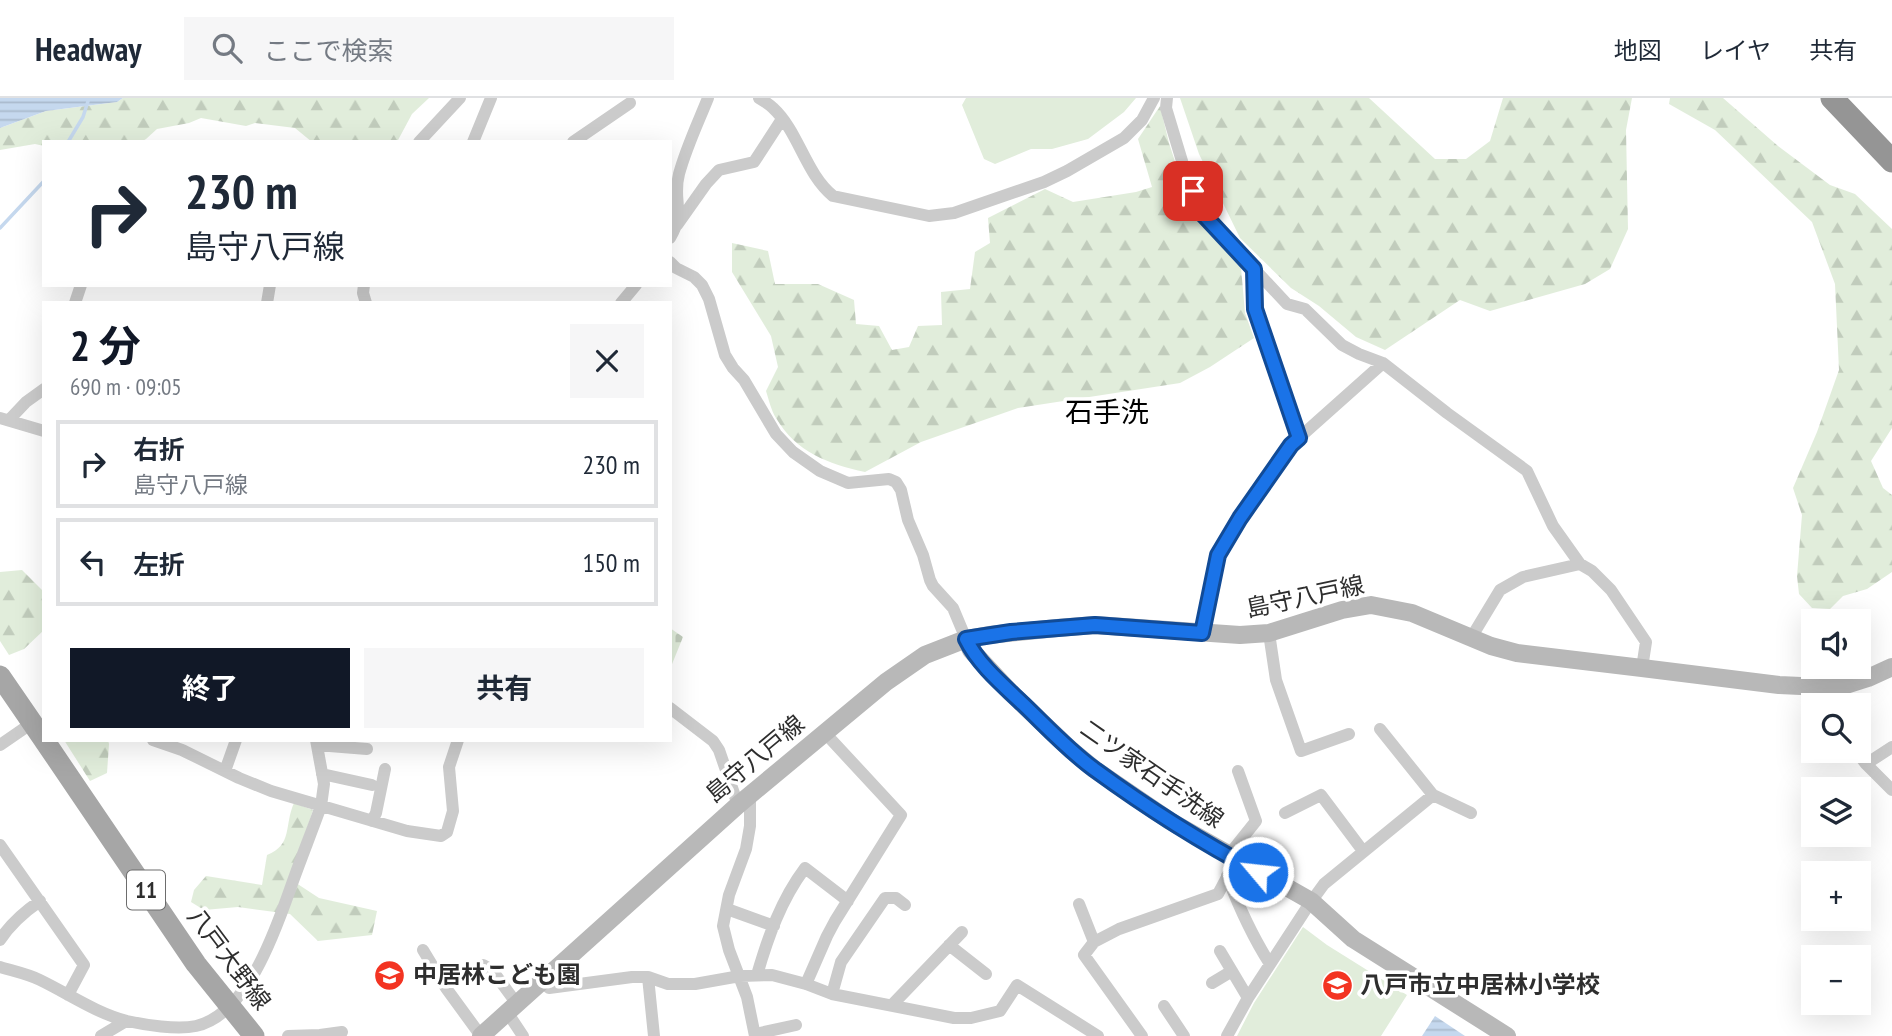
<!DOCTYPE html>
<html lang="ja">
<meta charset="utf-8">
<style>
:root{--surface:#fff;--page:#f6f6f7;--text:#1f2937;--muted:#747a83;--line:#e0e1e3;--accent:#111827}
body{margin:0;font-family:"PT Sans Narrow","Noto Sans JP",sans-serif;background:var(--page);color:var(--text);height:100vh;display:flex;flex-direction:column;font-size:26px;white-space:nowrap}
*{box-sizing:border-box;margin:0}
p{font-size:23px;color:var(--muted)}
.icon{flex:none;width:38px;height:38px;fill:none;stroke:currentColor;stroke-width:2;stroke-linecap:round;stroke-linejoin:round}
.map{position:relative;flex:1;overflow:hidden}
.side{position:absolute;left:42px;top:203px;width:630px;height:441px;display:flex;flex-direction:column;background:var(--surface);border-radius:0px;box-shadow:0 7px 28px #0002}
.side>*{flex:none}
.guide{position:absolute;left:42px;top:42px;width:630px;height:147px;border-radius:0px;box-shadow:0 7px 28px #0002;background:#fff;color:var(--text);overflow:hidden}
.controls{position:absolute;left:1801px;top:511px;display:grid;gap:14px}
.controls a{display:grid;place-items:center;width:70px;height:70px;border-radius:0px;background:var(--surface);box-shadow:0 7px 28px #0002;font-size:35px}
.pin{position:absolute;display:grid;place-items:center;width:60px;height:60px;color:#fff;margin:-30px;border-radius:14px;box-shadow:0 4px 10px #0006}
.me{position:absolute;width:77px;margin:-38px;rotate:298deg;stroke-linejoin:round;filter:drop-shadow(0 0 5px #0008)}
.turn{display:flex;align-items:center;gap:24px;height:147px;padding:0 28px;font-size:32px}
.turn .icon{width:91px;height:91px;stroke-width:2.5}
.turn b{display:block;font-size:49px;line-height:60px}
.round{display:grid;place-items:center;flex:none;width:74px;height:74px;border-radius:0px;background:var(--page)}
.summary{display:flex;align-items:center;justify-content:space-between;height:119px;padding:0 28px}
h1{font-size:42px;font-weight:700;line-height:52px;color:var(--accent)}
.action{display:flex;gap:14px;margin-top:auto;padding:14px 28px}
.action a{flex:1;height:80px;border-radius:0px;background:var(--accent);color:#fff;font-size:28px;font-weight:700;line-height:80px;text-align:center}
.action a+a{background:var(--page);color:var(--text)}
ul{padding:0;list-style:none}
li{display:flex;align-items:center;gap:21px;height:88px;margin:0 14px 10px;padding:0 14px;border:4px solid var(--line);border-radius:0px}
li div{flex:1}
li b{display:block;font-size:26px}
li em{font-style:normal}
header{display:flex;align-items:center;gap:42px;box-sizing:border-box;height:98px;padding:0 35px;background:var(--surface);border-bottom:2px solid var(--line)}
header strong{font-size:33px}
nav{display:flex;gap:38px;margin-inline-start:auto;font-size:24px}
.search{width:490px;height:63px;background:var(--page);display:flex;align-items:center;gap:18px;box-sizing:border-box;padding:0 24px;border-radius:0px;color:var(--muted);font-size:26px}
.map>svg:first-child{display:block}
.grass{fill:#e1eddb}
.forest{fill:url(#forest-firs)}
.cemetery{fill:url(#cemetery-stones)}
.water{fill:url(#water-rules)}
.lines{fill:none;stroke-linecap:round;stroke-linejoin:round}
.stream{stroke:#c5d8ee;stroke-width:3.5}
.street{stroke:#cbcbcb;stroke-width:12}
.secondary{stroke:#b8b8b8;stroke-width:18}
.primary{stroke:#a6a6a6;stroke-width:21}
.highway{stroke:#959595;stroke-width:23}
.route-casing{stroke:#114b97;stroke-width:18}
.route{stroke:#1a73e8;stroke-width:12}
.labels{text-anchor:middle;stroke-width:7;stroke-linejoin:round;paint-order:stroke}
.shield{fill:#fff;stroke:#6d6d6d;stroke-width:2}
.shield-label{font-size:23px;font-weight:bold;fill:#2e2e2e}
.street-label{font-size:24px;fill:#2e2e2e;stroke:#fff}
.poi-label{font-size:24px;font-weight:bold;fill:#2e2e2e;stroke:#fff;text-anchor:start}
.quarter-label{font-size:28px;fill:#000;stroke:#fff}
</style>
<header>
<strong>Headway</strong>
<div class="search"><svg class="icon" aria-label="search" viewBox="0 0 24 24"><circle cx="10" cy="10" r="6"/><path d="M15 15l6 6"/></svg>ここで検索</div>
<nav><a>地図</a><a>レイヤ</a><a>共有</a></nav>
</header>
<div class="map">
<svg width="1892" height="938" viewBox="0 0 1892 938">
<defs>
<pattern id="forest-firs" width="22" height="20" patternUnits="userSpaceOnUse" patternTransform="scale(1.75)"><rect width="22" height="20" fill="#e1eddb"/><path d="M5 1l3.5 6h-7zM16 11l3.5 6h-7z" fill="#c1ccbc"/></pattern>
<pattern id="cemetery-stones" width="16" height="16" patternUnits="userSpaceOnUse" patternTransform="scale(1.75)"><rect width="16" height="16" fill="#e1eddb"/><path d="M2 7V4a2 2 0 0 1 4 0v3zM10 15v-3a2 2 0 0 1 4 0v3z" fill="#c1ccbc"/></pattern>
<pattern id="water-rules" width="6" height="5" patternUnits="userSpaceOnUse" patternTransform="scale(1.75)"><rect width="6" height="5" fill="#c5d8ee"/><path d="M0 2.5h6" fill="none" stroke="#aabacc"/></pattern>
</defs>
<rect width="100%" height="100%" fill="#fff"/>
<!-- grass -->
<path class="grass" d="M966,0H1136L1124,14L1088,41L1052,51H1031L995,66L984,61L962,7Z
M1303,829L1327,847L1407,897L1381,938H1237L1254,905Z"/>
<!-- forest -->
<path class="forest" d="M123,0H429L412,16L397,44H312L295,30L255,25L246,28L201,20L189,25L157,31L146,41L141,44H44V48L35,46L0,52V30L46,13L117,4Z
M1180,0H1369L1435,61H1466L1490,43L1503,0H1632L1626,32L1628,131L1610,171L1585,186L1490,213L1460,202L1385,252L1356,239L1319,208L1291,190L1240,140L1199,56Z
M1670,0H1723L1778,48L1830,87L1855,96L1892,131V330L1871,363L1883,390L1892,397V474L1867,491L1843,498L1830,511L1812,510L1799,496L1797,478L1802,417L1793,390L1817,334L1839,272L1835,186L1812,124L1715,32L1669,6Z
M1160,8L1169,45L1191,113L1241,169L1245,215L1254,240L1210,269L1180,285L1018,310L921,344L865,374C828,366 796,354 776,320C771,312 769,302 766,293L778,269L771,238L732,174V145L768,153L775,186H818L854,202L856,226L879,228L892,252L909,249L918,228L942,227L941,194L970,191L975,154L990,145L988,120L1045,91L1073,104L1136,94L1152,89L1138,41Z
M22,472L44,494V532L24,551L9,557L0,543V474Z
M64,642H108L109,646L107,675L90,683Z
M294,705L313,712L290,781L319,800L377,813L372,837L318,843L290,816L238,809L204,812L191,804L194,792L206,778L262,787L267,757C293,747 284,727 294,705Z"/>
<!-- cemetery -->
<path class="cemetery" d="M670,530L683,539L670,571Z"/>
<!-- water -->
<path class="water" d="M0,0H123L117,4L46,13L0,30Z
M1435,918L1465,938H1422Z"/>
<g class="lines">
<!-- stream -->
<path class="stream" d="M68,44L83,19L89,0
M0,130L44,83"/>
<!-- street -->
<path class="street" d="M759,0C764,3 769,6 773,10C799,34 805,75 833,98L929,118L954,115L1044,84L1067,73L1124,40L1142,22L1154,0
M1167,0L1166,10L1185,73L1201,114L1287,206L1305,211L1342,247L1359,256L1383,265L1447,315L1527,373L1553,428L1580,466L1592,473L1611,492L1646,544L1642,570
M419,44L460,0
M473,44L491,0
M573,44L630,5
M677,127L706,86L719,72L754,64L782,21
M670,140C686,113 672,102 679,76C686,50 698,25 708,0
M670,164L676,170L694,179L702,187L709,201L725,257L733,270L744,282L776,336L793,354L820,373L848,385L889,381L896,384L901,392L908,422L923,457L930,482L933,488L953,510L966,541
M1253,171L1255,211L1299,340
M364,187L363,195L366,205
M75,205L81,187
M267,205L270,187
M621,205L636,187
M0,320L44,333
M9,322L26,304L44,291
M1202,535L1218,457L1240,420L1291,347L1383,265
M1269,535L1276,582L1301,653L1349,636
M1471,540L1500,492L1523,479L1580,466
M1823,589L1828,607
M670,610L713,643L719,652L738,707
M1380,631L1433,697
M153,642L182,652L239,680L271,693L407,733L441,738L447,734L453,713L449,669L458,642
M0,647L32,625
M317,647L367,651
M1856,653L1866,666L1892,692
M1866,666L1892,649
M225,673L236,642
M322,676L372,687
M750,697V728L746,751L729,797L723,828L729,852L747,899L755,938
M1285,715L1321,697L1363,753
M372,723L376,715L385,671
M0,747L84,867L68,897
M1228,758L1256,723L1238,673
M1227,778C1239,809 1252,838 1270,866
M1079,806L1094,844
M727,811L774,828
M0,842C11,825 24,814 40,803
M949,847L986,876
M423,852L446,890L481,938
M1220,853L1248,900
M483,867L492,872L517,906
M0,869C13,873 28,876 40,882C69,896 96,915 127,923C145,927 177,932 196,928C249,916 277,828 293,783C302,758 312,733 321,708L324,686L316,642
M757,877C768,839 781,802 805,770L848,803
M648,879L654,938
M542,883L549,890L632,879H648L668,886H695L740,878L772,877L806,886L832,896L954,920H971L1000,913L1017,887L1098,938
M1212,885L1232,873
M806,886L827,838L835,823L901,717L825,635
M832,896L841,864L885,800H896L905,807
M892,907L962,834
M1164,908L1184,938
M507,914L523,938
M755,936L796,927
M101,938L126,923
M288,938L320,937L342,934
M1142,938L1084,857L1094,844L1119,831L1218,796L1236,762
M1227,938L1248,900L1308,808L1324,786L1433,697L1471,715"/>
<!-- secondary -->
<path class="secondary" d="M966,541L971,552L1011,595L1071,652L1094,671L1170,723L1311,803L1353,841L1507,938
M481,938L738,707L886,584L925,557L966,541L989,537L1057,530L1095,527L1240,537L1269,535L1342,512L1371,507L1412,515L1491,548L1517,555L1642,570L1779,587L1823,589L1846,587L1868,580L1892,569"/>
<!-- primary -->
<path class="primary" d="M0,578L44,642
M44,642L196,866L254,938"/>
<!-- highway -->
<path class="highway" d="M1832,0L1892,63"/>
</g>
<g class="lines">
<defs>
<path id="route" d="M1193,93L1201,114L1254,171L1255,211L1299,340L1291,347L1240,420L1218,457L1202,535L1095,527L1011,534L966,541C978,566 1003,587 1023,606C1046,628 1068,652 1094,671C1146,709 1201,744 1258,774"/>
</defs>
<!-- route casing -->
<use href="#route" class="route-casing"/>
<!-- route -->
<use href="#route" class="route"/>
</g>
<!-- icons -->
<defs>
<symbol id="school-disc" viewBox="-11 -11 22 22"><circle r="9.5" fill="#f33422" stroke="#fff"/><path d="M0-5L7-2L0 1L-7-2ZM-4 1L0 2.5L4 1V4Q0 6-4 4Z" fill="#fff"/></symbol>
</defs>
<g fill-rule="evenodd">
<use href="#school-disc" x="372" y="860" width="35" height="35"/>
<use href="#school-disc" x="1320" y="870" width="35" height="35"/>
</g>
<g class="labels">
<!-- shield labels -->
<rect class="shield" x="127" y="772.5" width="38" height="39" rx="5"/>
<g class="shield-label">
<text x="146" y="800">11</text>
</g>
<!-- street labels -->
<g class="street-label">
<text transform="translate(1305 499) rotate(-12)" y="8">島守八戸線</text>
<text transform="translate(755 661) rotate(-40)" y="8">島守八戸線</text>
<text transform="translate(1152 676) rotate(35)" y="8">二ツ家石手洗線</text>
<text transform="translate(229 861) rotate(53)" y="8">八戸大野線</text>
</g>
<!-- poi labels -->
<g class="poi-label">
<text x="413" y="885">中居林こども園</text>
<text x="1360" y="895">八戸市立中居林小学校</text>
</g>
<!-- quarter labels -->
<g class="quarter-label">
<text x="1107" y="324">石手洗</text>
</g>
</g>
</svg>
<div class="controls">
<a><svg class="icon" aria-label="sound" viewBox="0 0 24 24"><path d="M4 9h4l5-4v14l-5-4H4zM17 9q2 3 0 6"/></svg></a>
<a><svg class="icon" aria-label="search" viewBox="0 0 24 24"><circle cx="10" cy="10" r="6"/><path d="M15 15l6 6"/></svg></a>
<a><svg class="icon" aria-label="layers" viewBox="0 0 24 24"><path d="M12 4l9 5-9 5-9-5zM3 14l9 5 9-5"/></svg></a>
<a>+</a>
<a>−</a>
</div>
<div class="pin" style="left:1193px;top:93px;background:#d93025"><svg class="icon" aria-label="arrive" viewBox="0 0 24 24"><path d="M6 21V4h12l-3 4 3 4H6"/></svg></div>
<svg class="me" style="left:1258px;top:774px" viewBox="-20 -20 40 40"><circle r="17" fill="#1a73e8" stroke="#fff" stroke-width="3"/><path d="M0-11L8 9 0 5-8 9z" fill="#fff"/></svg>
<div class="guide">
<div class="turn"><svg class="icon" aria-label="right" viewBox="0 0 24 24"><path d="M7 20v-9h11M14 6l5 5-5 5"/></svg><div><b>230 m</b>島守八戸線</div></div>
</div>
<section class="side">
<div class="summary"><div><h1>2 分</h1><p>690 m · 09:05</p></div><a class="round"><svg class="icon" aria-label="close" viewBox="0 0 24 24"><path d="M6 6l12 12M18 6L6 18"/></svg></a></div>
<ul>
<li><svg class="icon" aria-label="right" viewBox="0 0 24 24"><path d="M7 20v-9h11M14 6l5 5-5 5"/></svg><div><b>右折</b><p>島守八戸線</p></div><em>230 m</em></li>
<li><svg class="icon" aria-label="left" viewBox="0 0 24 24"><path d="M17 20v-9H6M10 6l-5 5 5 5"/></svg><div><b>左折</b></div><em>150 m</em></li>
</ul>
<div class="action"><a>終了</a><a>共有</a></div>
</section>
</div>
